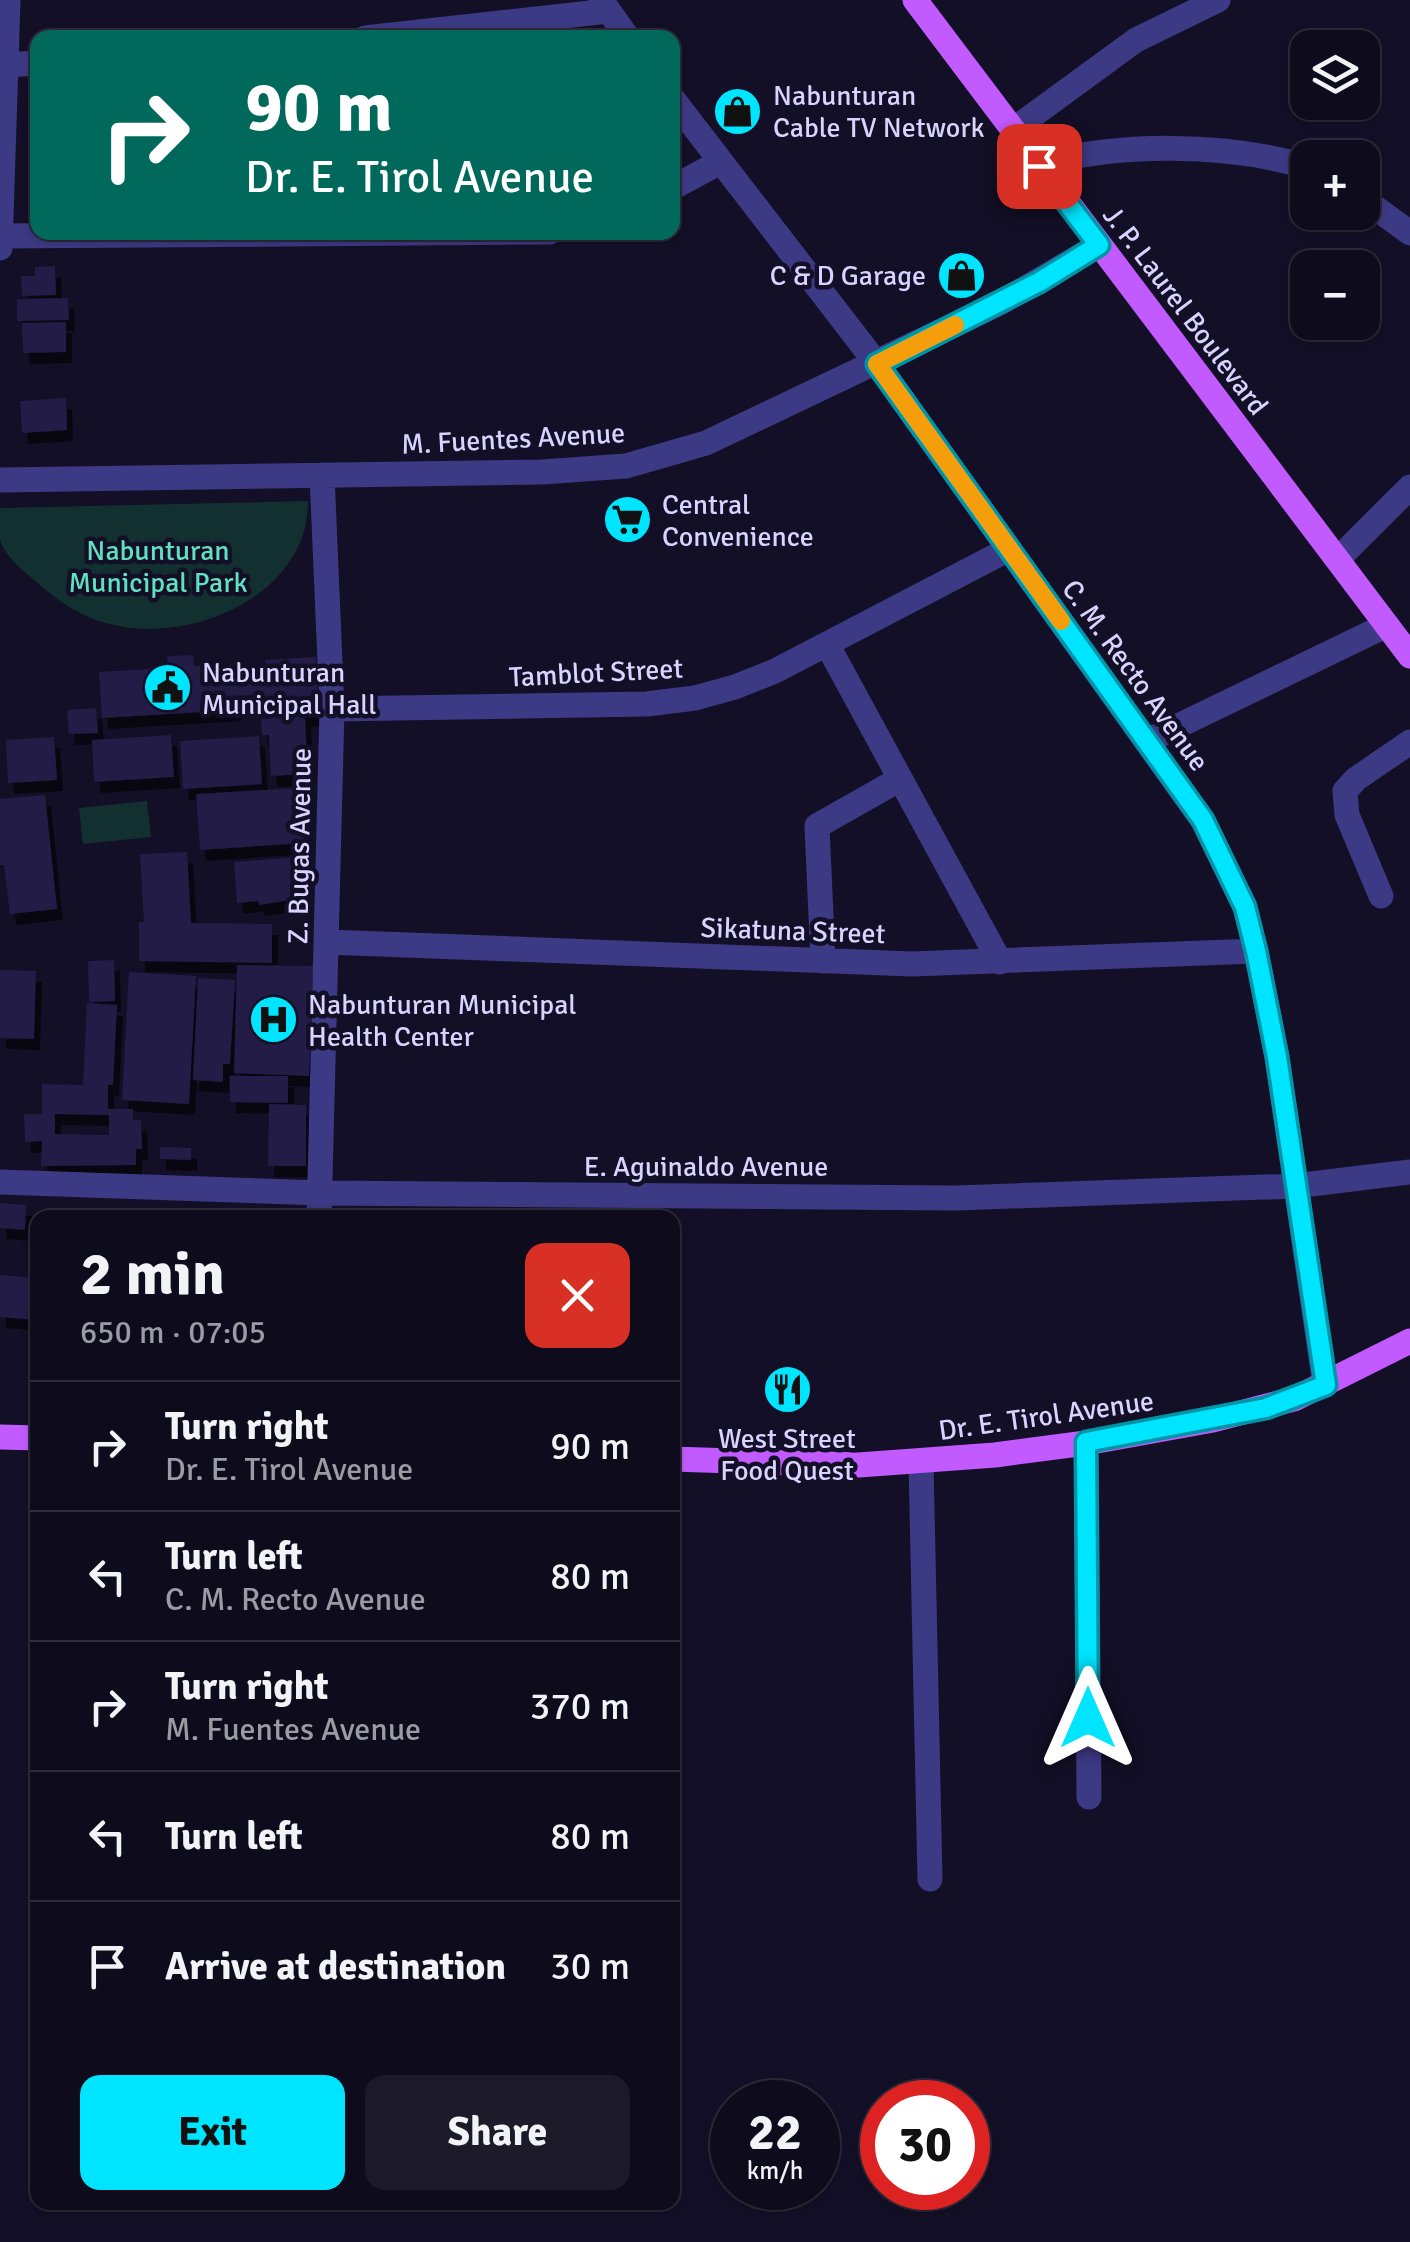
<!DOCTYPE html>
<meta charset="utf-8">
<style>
:root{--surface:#0e0b1c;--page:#1c1929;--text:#f1f3f6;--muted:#9b9ba3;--line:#2e2b3b;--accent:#00e5ff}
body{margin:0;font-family:Signika,sans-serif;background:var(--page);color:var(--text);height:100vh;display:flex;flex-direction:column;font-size:38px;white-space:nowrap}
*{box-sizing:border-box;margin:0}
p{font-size:32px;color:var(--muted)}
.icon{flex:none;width:55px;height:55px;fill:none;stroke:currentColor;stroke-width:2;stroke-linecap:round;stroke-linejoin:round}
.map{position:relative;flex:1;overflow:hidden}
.sheet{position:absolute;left:30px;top:1210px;width:650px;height:1000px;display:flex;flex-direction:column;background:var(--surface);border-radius:20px;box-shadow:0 2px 8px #0004,0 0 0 2px var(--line)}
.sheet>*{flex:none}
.top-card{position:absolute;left:30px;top:30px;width:650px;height:210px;border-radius:20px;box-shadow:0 2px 8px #0004,0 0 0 2px var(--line);background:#00695c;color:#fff;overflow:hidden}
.buttons{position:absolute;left:1290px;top:30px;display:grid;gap:20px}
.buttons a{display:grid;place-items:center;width:90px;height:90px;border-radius:20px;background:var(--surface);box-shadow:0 2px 8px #0004,0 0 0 2px var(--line);font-size:50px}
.speed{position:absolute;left:710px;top:2080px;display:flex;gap:20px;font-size:50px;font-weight:700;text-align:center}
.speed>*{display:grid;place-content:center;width:130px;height:130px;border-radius:50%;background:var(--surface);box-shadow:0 2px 8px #0004,0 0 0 2px var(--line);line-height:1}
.speed small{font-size:25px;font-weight:400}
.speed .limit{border:15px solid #d22;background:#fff;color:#111}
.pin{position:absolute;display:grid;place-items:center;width:85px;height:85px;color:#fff;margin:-42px;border-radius:20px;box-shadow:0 5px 15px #0006}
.me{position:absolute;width:110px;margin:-55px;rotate:0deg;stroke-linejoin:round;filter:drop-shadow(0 0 8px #0008)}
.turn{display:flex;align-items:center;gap:35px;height:210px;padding:0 50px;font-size:45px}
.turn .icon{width:130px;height:130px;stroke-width:2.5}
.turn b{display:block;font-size:70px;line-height:85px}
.round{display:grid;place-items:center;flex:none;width:105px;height:105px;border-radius:20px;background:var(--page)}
.headline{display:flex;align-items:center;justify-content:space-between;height:170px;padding:0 50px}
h1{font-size:60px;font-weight:700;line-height:75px}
.button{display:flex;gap:20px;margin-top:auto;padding:20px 50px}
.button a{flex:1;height:115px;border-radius:20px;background:var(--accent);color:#111;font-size:40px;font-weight:700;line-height:115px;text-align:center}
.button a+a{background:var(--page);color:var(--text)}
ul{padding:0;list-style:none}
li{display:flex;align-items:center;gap:30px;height:130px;padding:0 50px;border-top:2px solid var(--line)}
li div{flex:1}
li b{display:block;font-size:38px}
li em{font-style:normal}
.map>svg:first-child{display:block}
.green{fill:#12302f}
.building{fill:#241b47;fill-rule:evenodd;filter:url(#shadow)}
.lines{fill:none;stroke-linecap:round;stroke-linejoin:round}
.minor{stroke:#3d3a85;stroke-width:25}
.major{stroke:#c25bff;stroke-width:25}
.route-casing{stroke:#0095a6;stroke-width:25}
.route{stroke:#00e5ff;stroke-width:18}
.slow{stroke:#f59e0b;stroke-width:18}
.labels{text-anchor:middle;stroke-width:9;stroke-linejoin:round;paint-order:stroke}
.poi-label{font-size:28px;fill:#d9d4ff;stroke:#130f26;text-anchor:start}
.street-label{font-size:28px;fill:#d9d4ff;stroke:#130f26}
.park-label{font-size:28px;fill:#5fe0c0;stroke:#130f26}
</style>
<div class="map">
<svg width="1410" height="2242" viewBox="0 0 1410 2242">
<defs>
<filter id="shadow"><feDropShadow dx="6" dy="11" stdDeviation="0" flood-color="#0009"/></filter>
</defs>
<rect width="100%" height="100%" fill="#130f26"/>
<!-- green -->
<path class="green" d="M308,501C309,596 188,647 106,623C79,616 54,598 34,580C22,570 3,554 0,539C0,529 0,518 0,508Z
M147,801L151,837L83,844L79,808Z"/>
<!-- building -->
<path class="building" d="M55,266L56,295L22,296L21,276H35V267Z
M68,298L69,320L17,321V299Z
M66,322V352L23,353L22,323Z
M66,398L67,430L22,433L20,401Z
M193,655L194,666L233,664L234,680L266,678L265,660L316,657L319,715L305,716L308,774L271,776L269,735H262L261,719H269L268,707H261L260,695L235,696L236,710L102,718L99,672L168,668L167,656Z
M96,708L98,733L69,734L67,710Z
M171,735L174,777L94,782L92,740Z
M259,736L262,784L183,789L180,741Z
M54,737L57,780L8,783L6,740Z
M301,788L305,843L200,850L196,794Z
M45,795L57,909L10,914L4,865H0V799Z
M187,852L191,923L272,924V963L139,961V922H144L140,854Z
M299,857L303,898L259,905L258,901L237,903L234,862Z
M114,960L115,1001L89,1002L88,961Z
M237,965L313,966L309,1076L234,1073Z
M0,970L36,971L34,1039L0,1038Z
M129,972L196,976L189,1104L122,1100Z
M198,978L235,980L230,1064H223V1082L193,1080Z
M87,1003L117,1005L113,1085H108V1109H133V1120H141L142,1149H136V1165L41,1166L42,1141L25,1142L24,1114H42V1084L83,1085ZM55,1114L109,1115V1135L55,1134Z
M230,1076H288V1103L230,1102Z
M269,1104L306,1105V1166H268Z
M160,1147L191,1148V1160L160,1159Z
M0,1203L26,1205L25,1230L0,1228Z
M0,1275L38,1278V1320L0,1317Z"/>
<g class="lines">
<!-- minor -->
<path class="minor" d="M601,0L628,38
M365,38L608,11
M7,65L38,63
M672,98L877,364L1203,821L1245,907L1256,951L1277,1057L1325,1385
M1013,130L1136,40L1218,0
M1039,165C1119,142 1227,143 1308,167
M672,188L720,162
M1362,198L1410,233
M1,236L550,232
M0,248L8,0
M0,480L542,472L626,466L706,443L1000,303L1099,245
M1338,559L1410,487
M828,646L1000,962
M332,709L647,704L695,698L735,687L775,671L1009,549
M1147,741L1387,625
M1381,896L1347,815L1345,791L1356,779L1410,742
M327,942L912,964L1256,951
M823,961L817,826L900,779
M0,1182L320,1193L956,1198L1295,1186L1410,1172
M319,1218L332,709L322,475
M1086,1443L1089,1797
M921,1462L930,1879"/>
<!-- major -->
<path class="major" d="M915,0L1410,656
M0,1437L38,1438
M672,1459L859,1465L995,1455L1086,1443L1213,1420L1294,1399L1410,1341"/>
</g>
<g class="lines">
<defs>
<path id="route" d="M1039,166L1099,245L1039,282L877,364L1203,820L1245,907L1256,951L1277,1057L1326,1385L1266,1408L1086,1442L1088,1718"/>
</defs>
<!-- route casing -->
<use href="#route" class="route-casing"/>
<!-- route -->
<use href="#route" class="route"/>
<!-- slow -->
<path class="slow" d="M955,325L877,364L1061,621"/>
</g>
<!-- icons -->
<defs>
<symbol id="shop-disc" viewBox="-11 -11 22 22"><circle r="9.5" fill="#00e5ff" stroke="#130f26"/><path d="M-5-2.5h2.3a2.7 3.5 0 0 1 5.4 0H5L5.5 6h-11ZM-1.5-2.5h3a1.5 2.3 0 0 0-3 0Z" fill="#111"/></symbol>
<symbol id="supermarket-disc" viewBox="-11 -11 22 22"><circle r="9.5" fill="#00e5ff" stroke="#130f26"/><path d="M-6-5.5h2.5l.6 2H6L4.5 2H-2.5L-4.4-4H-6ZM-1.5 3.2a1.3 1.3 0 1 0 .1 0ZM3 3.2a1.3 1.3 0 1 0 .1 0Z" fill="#111"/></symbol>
<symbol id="civic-disc" viewBox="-11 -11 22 22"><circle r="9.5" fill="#00e5ff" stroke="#130f26"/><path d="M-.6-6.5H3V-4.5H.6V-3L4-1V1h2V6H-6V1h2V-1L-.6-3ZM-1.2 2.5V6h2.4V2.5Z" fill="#111"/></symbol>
<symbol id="hospital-disc" viewBox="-11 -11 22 22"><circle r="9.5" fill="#00e5ff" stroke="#130f26"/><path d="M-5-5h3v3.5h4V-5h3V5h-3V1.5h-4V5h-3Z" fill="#111"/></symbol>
<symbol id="restaurant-disc" viewBox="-11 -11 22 22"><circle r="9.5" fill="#00e5ff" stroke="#130f26"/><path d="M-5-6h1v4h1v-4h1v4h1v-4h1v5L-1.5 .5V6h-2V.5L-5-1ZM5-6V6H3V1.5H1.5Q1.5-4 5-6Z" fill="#111"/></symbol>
</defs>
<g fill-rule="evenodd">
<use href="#shop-disc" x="710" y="84" width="55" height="55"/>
<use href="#shop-disc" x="934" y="248" width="55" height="55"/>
<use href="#supermarket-disc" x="600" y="492" width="55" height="55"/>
<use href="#civic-disc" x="140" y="660" width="55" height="55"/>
<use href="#hospital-disc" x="246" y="992" width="55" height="55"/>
<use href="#restaurant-disc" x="760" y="1362" width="55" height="55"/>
</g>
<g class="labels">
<!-- poi labels -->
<g class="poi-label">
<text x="773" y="105">Nabunturan<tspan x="773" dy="32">Cable TV Network</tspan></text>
<text x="926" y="285" text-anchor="end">C &amp; D Garage</text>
<text x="662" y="514">Central<tspan x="662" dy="32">Convenience</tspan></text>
<text x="202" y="682">Nabunturan<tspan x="202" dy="32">Municipal Hall</tspan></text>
<text x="308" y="1014">Nabunturan Municipal<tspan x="308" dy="32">Health Center</tspan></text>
<text x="787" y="1448" text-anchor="middle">West Street<tspan x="787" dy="32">Food Quest</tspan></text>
</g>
<!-- street labels -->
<g class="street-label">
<text transform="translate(1186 310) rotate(53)" y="10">J. P. Laurel Boulevard</text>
<text transform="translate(513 438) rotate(-3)" y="10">M. Fuentes Avenue</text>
<text transform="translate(596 672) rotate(-3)" y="10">Tamblot Street</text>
<text transform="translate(1136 675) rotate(54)" y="10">C. M. Recto Avenue</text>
<text transform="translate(299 846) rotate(-89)" y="10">Z. Bugas Avenue</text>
<text transform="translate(793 930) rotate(2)" y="10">Sikatuna Street</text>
<text x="706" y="1176">E. Aguinaldo Avenue</text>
<text transform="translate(1046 1415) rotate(-8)" y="10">Dr. E. Tirol Avenue</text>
</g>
<!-- park labels -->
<g class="park-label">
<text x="158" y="560">Nabunturan<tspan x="158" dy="32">Municipal Park</tspan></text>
</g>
</g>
</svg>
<div class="buttons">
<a><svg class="icon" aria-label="layers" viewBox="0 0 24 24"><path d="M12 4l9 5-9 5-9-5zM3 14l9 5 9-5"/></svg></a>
<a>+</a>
<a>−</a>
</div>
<div class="speed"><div>22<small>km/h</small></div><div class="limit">30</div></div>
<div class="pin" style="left:1039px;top:166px;background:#d93025"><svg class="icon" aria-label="arrive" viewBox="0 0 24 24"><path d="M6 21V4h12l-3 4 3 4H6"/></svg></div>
<svg class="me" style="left:1088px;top:1718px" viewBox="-20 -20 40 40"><path d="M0-17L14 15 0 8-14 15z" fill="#00e5ff" stroke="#fff" stroke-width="4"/></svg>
<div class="top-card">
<div class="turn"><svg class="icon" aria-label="right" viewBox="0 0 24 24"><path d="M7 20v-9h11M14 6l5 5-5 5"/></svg><div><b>90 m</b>Dr. E. Tirol Avenue</div></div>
</div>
<section class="sheet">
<div class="headline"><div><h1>2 min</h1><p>650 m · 07:05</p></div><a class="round" style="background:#d93025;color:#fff"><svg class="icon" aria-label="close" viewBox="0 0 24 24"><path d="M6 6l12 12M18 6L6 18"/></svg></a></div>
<ul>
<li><svg class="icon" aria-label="right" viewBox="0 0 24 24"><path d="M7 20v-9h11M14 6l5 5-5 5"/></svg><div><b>Turn right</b><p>Dr. E. Tirol Avenue</p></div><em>90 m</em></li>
<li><svg class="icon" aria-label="left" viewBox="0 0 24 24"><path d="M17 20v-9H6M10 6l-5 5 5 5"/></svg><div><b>Turn left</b><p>C. M. Recto Avenue</p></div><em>80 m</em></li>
<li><svg class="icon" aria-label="right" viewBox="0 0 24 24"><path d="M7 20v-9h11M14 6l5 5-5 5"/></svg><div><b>Turn right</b><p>M. Fuentes Avenue</p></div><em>370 m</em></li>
<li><svg class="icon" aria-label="left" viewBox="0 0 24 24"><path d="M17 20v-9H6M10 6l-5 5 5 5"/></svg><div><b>Turn left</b></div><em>80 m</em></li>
<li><svg class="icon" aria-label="arrive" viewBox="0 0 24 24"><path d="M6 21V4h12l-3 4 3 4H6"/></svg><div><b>Arrive at destination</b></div><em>30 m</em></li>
</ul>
<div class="button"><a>Exit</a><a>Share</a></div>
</section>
</div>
